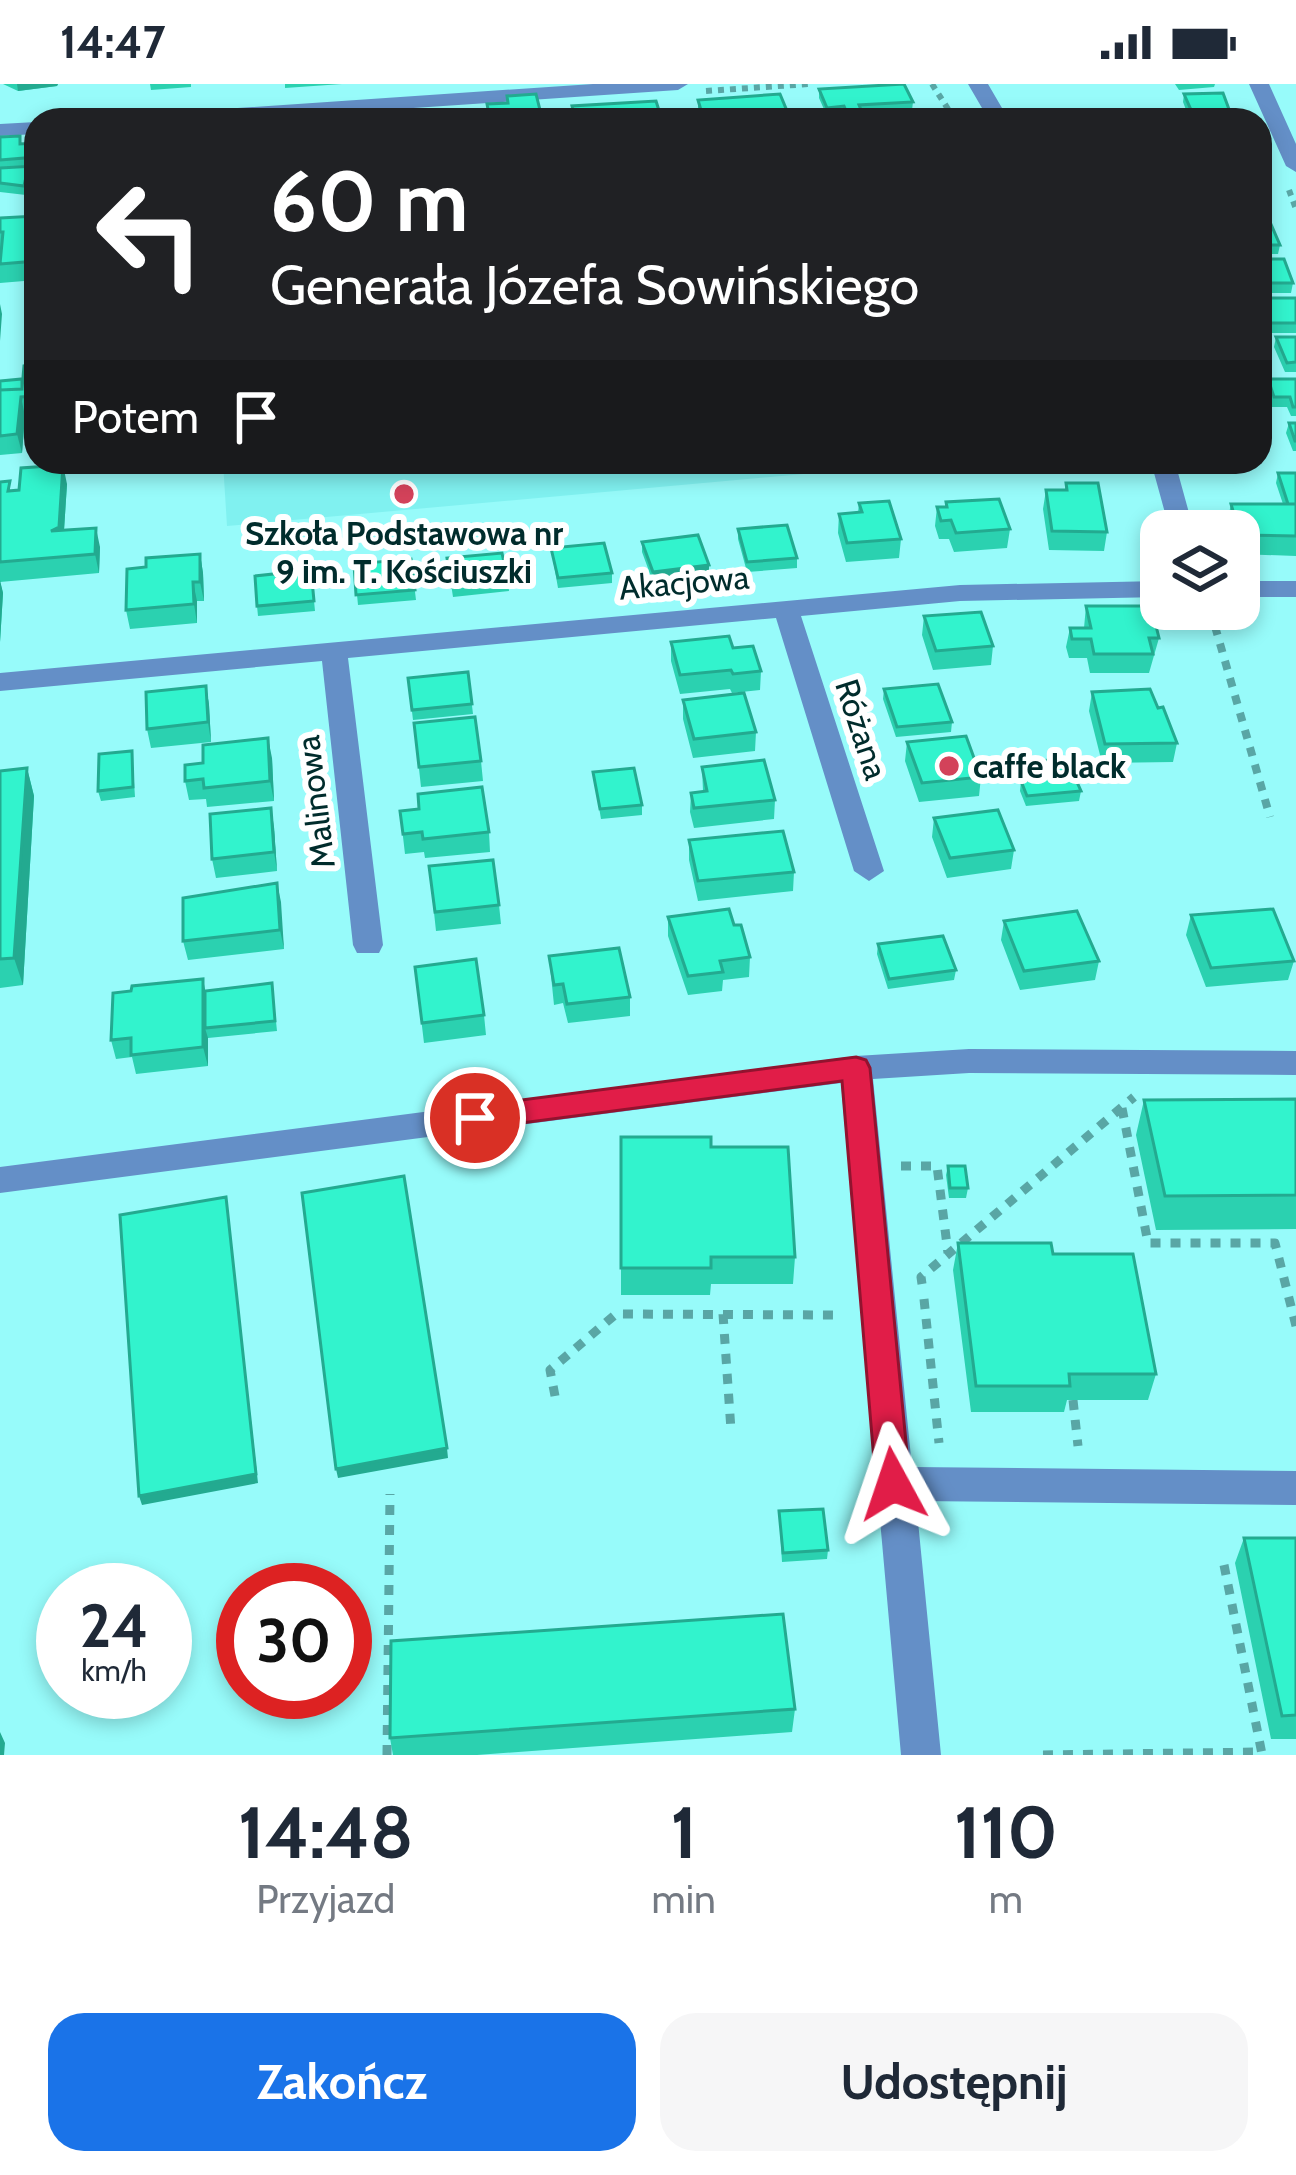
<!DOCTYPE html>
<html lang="pl">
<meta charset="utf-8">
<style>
:root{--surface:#fff;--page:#f6f6f7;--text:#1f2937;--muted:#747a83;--accent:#1a73e8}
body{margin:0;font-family:Cabin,sans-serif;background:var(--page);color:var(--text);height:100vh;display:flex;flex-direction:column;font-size:45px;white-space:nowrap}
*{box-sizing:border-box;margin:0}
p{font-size:39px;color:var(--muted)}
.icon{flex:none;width:66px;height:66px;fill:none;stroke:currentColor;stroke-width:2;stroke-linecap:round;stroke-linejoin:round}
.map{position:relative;height:1671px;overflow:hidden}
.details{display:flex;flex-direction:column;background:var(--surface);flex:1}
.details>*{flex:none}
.top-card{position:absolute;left:24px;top:24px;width:1248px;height:366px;border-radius:36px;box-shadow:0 6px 18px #0003;background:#202124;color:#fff;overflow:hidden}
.buttons{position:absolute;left:1140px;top:426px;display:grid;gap:24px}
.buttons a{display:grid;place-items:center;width:120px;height:120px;border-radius:24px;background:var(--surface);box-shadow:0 6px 18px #0003;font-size:60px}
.speed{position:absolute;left:36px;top:1479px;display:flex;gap:24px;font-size:60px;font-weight:700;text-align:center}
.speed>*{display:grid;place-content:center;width:156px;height:156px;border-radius:50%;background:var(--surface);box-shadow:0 6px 18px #0003;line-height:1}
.speed small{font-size:30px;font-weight:400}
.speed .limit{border:18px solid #d22;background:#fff;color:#111}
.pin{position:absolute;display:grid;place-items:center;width:102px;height:102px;color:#fff;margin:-51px;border:6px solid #fff;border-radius:50%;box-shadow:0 3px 12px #0007}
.me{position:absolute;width:132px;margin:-66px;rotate:355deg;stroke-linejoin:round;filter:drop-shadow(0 0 9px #0008)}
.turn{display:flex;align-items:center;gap:42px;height:252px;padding:0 48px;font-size:54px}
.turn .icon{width:156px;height:156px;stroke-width:2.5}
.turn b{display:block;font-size:84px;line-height:102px}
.then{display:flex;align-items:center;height:114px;padding:0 48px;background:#0003;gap:24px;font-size:45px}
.eta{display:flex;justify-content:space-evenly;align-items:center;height:204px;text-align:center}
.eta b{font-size:72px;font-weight:800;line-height:84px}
.primary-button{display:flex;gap:24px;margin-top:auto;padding:24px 48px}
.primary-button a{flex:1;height:138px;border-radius:36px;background:var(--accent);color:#fff;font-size:48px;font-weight:800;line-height:138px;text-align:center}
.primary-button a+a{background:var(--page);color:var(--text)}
.status{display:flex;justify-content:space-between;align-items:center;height:84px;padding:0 60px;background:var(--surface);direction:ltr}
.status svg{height:33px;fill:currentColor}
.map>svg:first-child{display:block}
.built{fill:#80f1f0}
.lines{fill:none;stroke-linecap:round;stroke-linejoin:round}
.path-far2{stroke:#59a6a5;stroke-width:6;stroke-dasharray:6 6;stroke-linecap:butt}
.path-far1{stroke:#59a6a5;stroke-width:8;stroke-dasharray:9 9;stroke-linecap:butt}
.path{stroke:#59a6a5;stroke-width:9;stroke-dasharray:10 10;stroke-linecap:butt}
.minor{fill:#648fc7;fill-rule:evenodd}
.wall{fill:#2bd1b0}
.shaded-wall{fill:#23aa90}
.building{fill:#32f3cd;stroke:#23aa90;stroke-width:3}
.route{fill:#e11d48;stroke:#92132f;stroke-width:3}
.poi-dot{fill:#d3425a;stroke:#fff;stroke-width:4.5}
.labels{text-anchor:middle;stroke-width:12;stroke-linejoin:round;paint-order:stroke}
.poi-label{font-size:33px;font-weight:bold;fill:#002c2c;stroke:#fff}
.street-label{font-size:33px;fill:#002c2c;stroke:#fff}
</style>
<div class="status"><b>14:47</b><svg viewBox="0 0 49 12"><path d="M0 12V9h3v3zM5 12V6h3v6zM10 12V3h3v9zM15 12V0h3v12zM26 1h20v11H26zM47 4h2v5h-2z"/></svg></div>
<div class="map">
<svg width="1296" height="1671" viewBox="0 0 1296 1671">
<rect width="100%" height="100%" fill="#97fbfa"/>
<!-- built -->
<path class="built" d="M223,378H937L227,442Z"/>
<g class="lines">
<!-- path-far2 -->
<path class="path-far2" d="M932,0L955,36
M706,7L809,0
M55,34L118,29
M1289,106L1296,125"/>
<!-- path-far1 -->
<path class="path-far1" d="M1210,525L1270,733"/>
<!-- path -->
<path class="path" d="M1122,1024L1148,1159H1275L1296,1242
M901,1082H937L948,1169
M922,1200L921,1193L1134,1013
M924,1215L939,1359
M723,1230L731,1346
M555,1312L550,1286L616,1230L838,1231
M1073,1316L1078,1362
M1224,1481L1262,1670
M387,1671L390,1410
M1043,1671L1261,1668"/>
<!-- minor -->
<path class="minor" d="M593,0H688L678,6L235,36H139L149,30Z
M968,0H988L1009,36H989Z
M1249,0H1269L1296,60V88L1286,82Z
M36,38V50L0,52V40Z
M1151,378H1175L1194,447H1170Z
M1161,497V513L960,517L801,532L884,787L869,797L854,787L776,534L348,574L383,861L379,869H357L353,861L322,577L0,607V589L960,501Z
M1239,497H1296V513H1239Z
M969,965L1296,967V991L969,989L873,995L912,1383L1296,1387V1421L916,1417L941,1671H901L841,999L0,1109V1083L856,972Z"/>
</g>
<!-- wall -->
<path class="wall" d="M3,0H58L57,2L18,7Z
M150,0H191V3L151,6Z
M285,0H342L285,4Z
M1175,0H1215L1214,3L1179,6Z
M819,5L913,18L912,26L863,30L864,36H845L843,31L827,32L819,14Z
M1184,10L1230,28L1228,36H1190L1183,18Z
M698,16L787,27L786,36H701L698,25Z
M0,53L22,60L36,59L35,105L27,106L26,111L0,108Z
M36,132V196L0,199V134Z
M1260,138L1280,161L1278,170H1260Z
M1260,175L1293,199L1291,209H1260Z
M1260,214H1296V249H1260Z
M36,231V278L31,279L27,260Z
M1276,253H1296V288H1285L1274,263Z
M36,281V331L25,332L22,369L0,371V297L22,295Z
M1268,295H1296V332H1291L1287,323H1272L1266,304Z
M1289,339H1296V367H1293L1286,349Z
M1278,389H1296V472L1239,470V447H1229L1227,439L1231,420H1283L1276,399Z
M0,398L12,407L67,400L64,446L100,463L99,489L0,498L3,509L0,558Z
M1066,399L1107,448L1104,467L1049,466L1043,425L1046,406H1065Z
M946,418L1010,445L1007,464L954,468L949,455H939L935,442L937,423H945Z
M859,419L901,455L899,474L846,478L838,449L839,430L858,429Z
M738,445L797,474V484L747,488L738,455Z
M642,458L709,490L653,498L642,468Z
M551,464L612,489V499L558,504Z
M200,470L203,489L204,517H197V539L130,545L126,526L146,483Z
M447,474L508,497L509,507L453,513Z
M411,475L416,516L358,521L354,480Z
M311,486L315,527L258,532L257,522Z
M1086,522L1159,554L1149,589H1090L1087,574H1069L1066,563L1070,544H1084Z
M924,532L993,562L991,581L933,586L922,551Z
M671,558L733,564L761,587L760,606L732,609L730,605L680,610L671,577Z
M468,588L473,630L413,636L408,594Z
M206,602L209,621L211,658L151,664L147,645Z
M884,605L952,638L951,648L896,653L883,615Z
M1092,608L1177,659L1173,678L1102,679L1089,627Z
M683,616L756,648L755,667L693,674L683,635Z
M414,639L481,677L483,697L421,703Z
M907,658L981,693L979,712L919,718L905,677Z
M132,667L135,713L101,717L98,707Z
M272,674L274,717L207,723L206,715L189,716L185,697Z
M1022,679L1081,707L1079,717L1026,722L1020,707L1021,697H1024L1020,689Z
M702,683L775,716L774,735L694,744L690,728L691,709L703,707Z
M27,684L34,712L23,901L0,904V687Z
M593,688L642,721V731L601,735Z
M400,727L489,748L490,768L425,774L424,768L405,770Z
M934,734L1014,766L1011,785L947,794L932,753Z
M274,743L277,787L216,794L212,775Z
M689,756L794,788L793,807L698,817L689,776Z
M429,782L499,821L501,840L436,847Z
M277,799L284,865L188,876L183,857Z
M1191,831L1294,877L1288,896L1206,903L1186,851Z
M668,833L734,841L750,873L749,893L723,896L722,907L688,911L668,852Z
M1004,837L1099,877L1095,896L1020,906L1001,856Z
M878,860L956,886L954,896L888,905L877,870Z
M549,872L630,913V932L568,939L563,919L554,921Z
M415,883L484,931L486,951L424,959Z
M272,899L277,947L208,954V982L136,990L132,973L116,975L111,956L206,907Z
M1296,1015V1145L1156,1146L1136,1051L1144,1016Z
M621,1053L711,1063L795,1173L793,1200H711L710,1211H621Z
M948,1082L968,1104L966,1114H949L946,1091Z
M958,1159L1053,1170L1156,1290L1148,1316H1067L1064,1328H971L953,1186Z
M779,1427L828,1466L827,1475L782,1478Z
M1244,1454H1296V1655H1271L1235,1479Z
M795,1625L792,1648L477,1671H393L390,1654Z"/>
<!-- shaded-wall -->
<path class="shaded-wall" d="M17,0H58L57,2L18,7Z
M0,220L2,230L0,257Z
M21,313L25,332L22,369L17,350Z
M63,381L67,400L63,462L51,447Z
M96,444L100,463L99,489L95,470Z
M200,470L203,489L204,517L200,498Z
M709,481V490L653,498V488Z
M0,496L3,509L0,558Z
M193,498L197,517V539L194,520Z
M206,602L209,621L211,658L208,638Z
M268,654L272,674L274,717L270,697Z
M27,684L34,712L23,901L14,874Z
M271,724L274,743L277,787L274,768Z
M277,799L281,818L284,865L280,846Z
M203,895L207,915L205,944L208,954V982L203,963Z
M226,1113L258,1399L142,1421L139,1412Z
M447,1364L448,1374L338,1394L336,1385Z
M0,1648L5,1659L4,1671H0Z"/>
<!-- building -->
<path class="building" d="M904,0L913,18L859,21L864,33L849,34L844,22L827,24L819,5Z
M1223,9L1230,28H1192L1184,10Z
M536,10L542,34L490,36L487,20L508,19L507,12Z
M780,10L787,27L703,33L698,16Z
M656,17L662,36H576L572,22Z
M487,29L489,36H445L444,32Z
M320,31V36H255V35Z
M20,52V60L36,59V73L0,76V53Z
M35,82L33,96L25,97L24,102L0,99V84Z
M36,132V177L0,180L3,148H0V134Z
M1260,138H1270L1280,161H1260Z
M1260,175H1284L1293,199H1260Z
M1260,214H1296V239H1261Z
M29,231H36V259L27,260Z
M1276,253H1296V278L1287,279Z
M36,281V312L21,313L17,350L0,352V306L22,305L24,282Z
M22,295V305L0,306V297Z
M1268,295H1296V323H1293L1290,313H1274Z
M1289,339H1296V357H1295Z
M63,381L59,443L51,447L96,444L95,470L0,478V398L10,397L8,407L19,406L21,384Z
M1278,389H1296V420H1288Z
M1066,399H1098L1107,448L1052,447L1046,406H1067Z
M999,415L1010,445L956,449L951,436L941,437L937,423H947L946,418Z
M889,417L901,455L847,459L839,430L862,428L859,419Z
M1231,420H1296V452L1240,451Z
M787,441L797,474L747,478L738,445Z
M698,451L709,481L653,488L642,458Z
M604,459L612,489L558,494L551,464Z
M502,469L508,497L452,503L447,474Z
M200,470V498H193L194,520L126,526L127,485L146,483V474Z
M411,475L415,506L356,511L354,480Z
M311,486L314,517L257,522L255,492Z
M1086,522H1151L1159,554H1149L1153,570H1094L1091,555H1072L1070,544H1091Z
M981,528L993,562L936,567L924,532Z
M729,552L733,564L753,562L761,587L733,590L731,586L680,591L671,558Z
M468,588L472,620L412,626L408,594Z
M938,600L952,638L897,643L884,605Z
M206,602L208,638L147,645L146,608Z
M1150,605L1158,624L1163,623L1177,659L1105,660L1092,608Z
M744,609L756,648L694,655L683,616Z
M475,633L481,677L419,683L414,639Z
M966,652L981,693L922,699L907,658Z
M268,654L270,697L204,704L203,695L185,697V681L203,679V661Z
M132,667L133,703L98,707L99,670Z
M1066,674L1081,707L1027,712L1021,697L1029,696L1022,679Z
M764,676L775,716L694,724L691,709L707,707L702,683Z
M27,684L14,874L0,875V687Z
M634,684L642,721L600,725L593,688Z
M482,703L489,748L423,755L422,748L403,750L400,727L419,725L418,710Z
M271,724L274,768L212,775L210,730Z
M998,726L1014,766L950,774L934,734Z
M783,747L794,788L698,797L689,756Z
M493,776L499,821L435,828L429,782Z
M277,799L280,846L183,857V814Z
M729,825L734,841H741L750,873L720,877L723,888L688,892L668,833Z
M1273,825L1294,877L1211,884L1191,831Z
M1077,827L1099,877L1024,887L1004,837Z
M943,852L956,886L889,895L878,860Z
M619,864L630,913L567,920L563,900L554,901L549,872Z
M476,875L484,931L422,939L415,883Z
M203,895V963L131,971V954L111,956L113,909L131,907L132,902Z
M272,899L275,937L205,944V907Z
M1296,1015V1111L1165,1112L1144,1016Z
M621,1053H711V1063H788L795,1173H711V1184H621Z
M948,1082H965L968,1104H950Z
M404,1092L447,1364L336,1385L302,1109Z
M226,1113L256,1390L139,1412L120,1131Z
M958,1159H1051L1053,1170H1133L1156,1290H1069L1070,1302H976Z
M823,1425L828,1466L783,1469L779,1427Z
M1244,1454H1296V1631L1282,1632Z
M783,1530L795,1625L390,1654L391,1557Z"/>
<!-- route -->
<path class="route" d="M856,973L866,976L870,984L910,1400L905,1411L893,1416L881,1411L876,1400L842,997L475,1045L464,1042L460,1034L464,1025L475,1022Z"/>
<!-- markers -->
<g class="poi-dot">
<circle cx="404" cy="410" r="12"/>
<circle cx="949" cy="682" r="12"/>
</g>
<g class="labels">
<!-- poi labels -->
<g class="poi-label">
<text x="404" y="461">Szkoła Podstawowa nr<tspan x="404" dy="38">9 im. T. Kościuszki</tspan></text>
<text x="973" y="694" text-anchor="start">caffe black</text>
</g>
<!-- street labels -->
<g class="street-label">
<text transform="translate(684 498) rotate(-5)" y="12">Akacjowa</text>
<text transform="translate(862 645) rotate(72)" y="12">Różana</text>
<text transform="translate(315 718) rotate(-97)" y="12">Malinowa</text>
</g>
</g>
</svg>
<div class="buttons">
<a><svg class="icon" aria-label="layers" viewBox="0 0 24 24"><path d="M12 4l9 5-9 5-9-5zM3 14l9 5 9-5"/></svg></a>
</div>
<div class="speed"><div>24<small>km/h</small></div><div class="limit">30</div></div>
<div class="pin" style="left:475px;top:1034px;background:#d93025"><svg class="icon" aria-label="arrive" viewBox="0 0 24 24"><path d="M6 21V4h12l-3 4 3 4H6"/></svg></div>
<svg class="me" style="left:893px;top:1400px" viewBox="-20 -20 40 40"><path d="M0-17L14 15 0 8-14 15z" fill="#e11d48" stroke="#fff" stroke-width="4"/></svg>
<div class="top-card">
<div class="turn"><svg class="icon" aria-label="left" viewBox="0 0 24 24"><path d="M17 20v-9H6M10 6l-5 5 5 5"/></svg><div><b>60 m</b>Generała Józefa Sowińskiego</div></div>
<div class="then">Potem<svg class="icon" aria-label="arrive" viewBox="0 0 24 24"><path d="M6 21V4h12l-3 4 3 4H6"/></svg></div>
</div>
</div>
<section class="details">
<div class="eta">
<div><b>14:48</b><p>Przyjazd</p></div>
<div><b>1</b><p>min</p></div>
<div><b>110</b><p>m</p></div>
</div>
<div class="primary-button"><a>Zakończ</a><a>Udostępnij</a></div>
</section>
